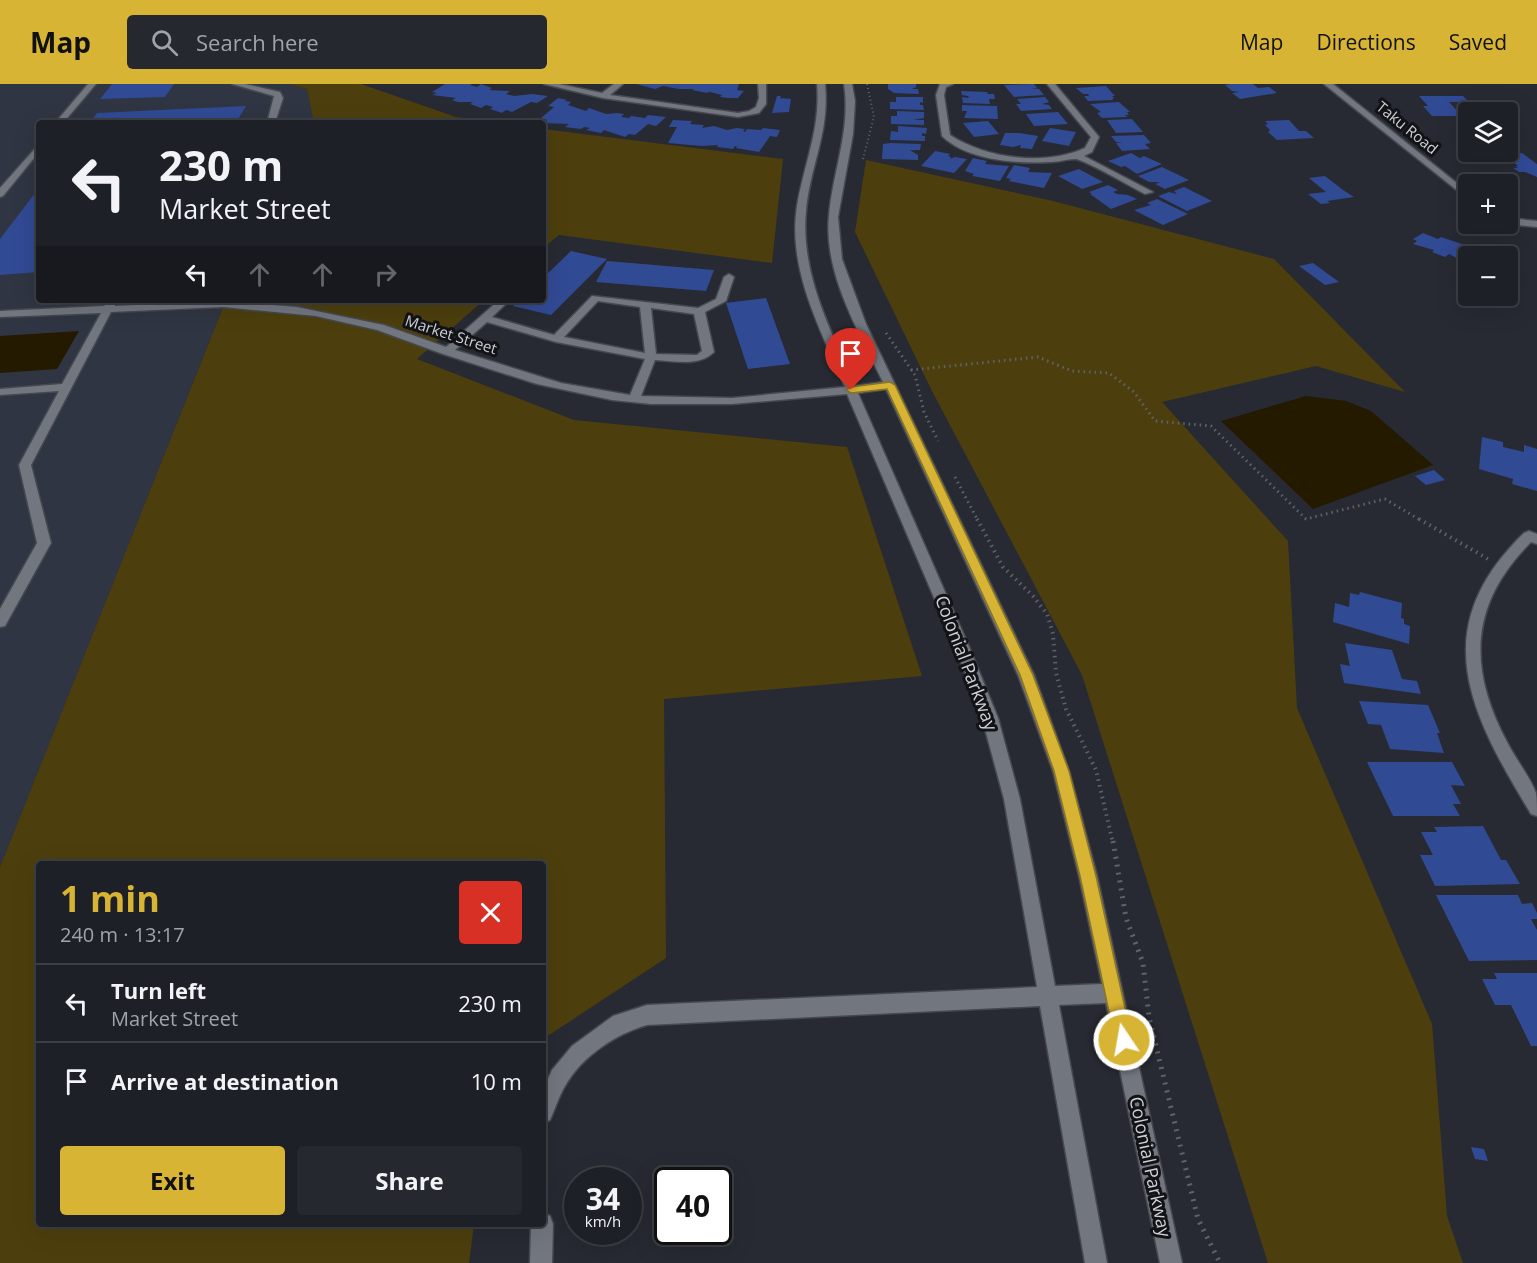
<!DOCTYPE html>
<meta charset="utf-8">
<style>
:root{--surface:#1d2026;--page:#25282e;--text:#f1f3f6;--muted:#a0a3a7;--line:#3b3e43;--accent:#d8b434}
body{margin:0;font-family:"Open Sans",sans-serif;background:var(--page);color:var(--text);height:100vh;display:flex;flex-direction:column;font-size:22px;white-space:nowrap}
*{box-sizing:border-box;margin:0}
p{font-size:20px;color:var(--muted)}
.icon{flex:none;width:33px;height:33px;fill:none;stroke:currentColor;stroke-width:2;stroke-linecap:round;stroke-linejoin:round}
.map{position:relative;flex:1;overflow:hidden}
.side{position:absolute;left:36px;top:777px;width:510px;height:366px;display:flex;flex-direction:column;background:var(--surface);border-radius:6px;box-shadow:0 6px 24px #0002,0 0 0 2px var(--line)}
.side>*{flex:none}
.guide{position:absolute;left:36px;top:36px;width:510px;height:183px;border-radius:6px;box-shadow:0 6px 24px #0002,0 0 0 2px var(--line);background:#1d2026;color:var(--text);overflow:hidden}
.buttons{position:absolute;left:1458px;top:18px;display:grid;gap:12px}
.buttons a{display:grid;place-items:center;width:60px;height:60px;border-radius:6px;background:var(--surface);box-shadow:0 6px 24px #0002,0 0 0 2px var(--line);font-size:30px}
.speed{position:absolute;left:564px;top:1083px;display:flex;gap:12px;font-size:30px;font-weight:700;text-align:center}
.speed>*{display:grid;place-content:center;width:78px;height:78px;border-radius:50%;background:var(--surface);box-shadow:0 6px 24px #0002,0 0 0 2px var(--line);line-height:1}
.speed small{font-size:15px;font-weight:400}
.speed .limit{border:3px solid #111;border-radius:9px;background:#fff;color:#111}
.pin{position:absolute;display:grid;place-items:center;width:51px;height:51px;color:#fff;margin:-62px -26px;border-radius:50% 50% 50% 0;rotate:-45deg;box-shadow:0 0 6px #0007}
.pin .icon{rotate:45deg}
.me{position:absolute;width:66px;margin:-33px;rotate:348deg;stroke-linejoin:round;filter:drop-shadow(0 0 4px #0008)}
.turn{display:flex;align-items:center;gap:21px;height:126px;padding:0 24px;font-size:27px}
.turn .icon{width:78px;height:78px;stroke-width:2.5}
.turn b{display:block;font-size:42px;line-height:51px}
.lanes{display:flex;align-items:center;height:57px;padding:0 24px;background:#0003;justify-content:center;gap:30px;direction:ltr}
.lanes .off{opacity:.35}
.round{display:grid;place-items:center;flex:none;width:63px;height:63px;border-radius:6px;background:var(--page)}
.headline{display:flex;align-items:center;justify-content:space-between;height:102px;padding:0 24px}
h1{font-size:36px;font-weight:700;line-height:45px;color:var(--accent)}
.primary-button{display:flex;gap:12px;margin-top:auto;padding:12px 24px}
.primary-button a{flex:1;height:69px;border-radius:6px;background:var(--accent);color:#111;font-size:24px;font-weight:700;line-height:69px;text-align:center}
.primary-button a+a{background:var(--page);color:var(--text)}
ul{padding:0;list-style:none}
li{display:flex;align-items:center;gap:18px;height:78px;padding:0 24px;border-top:2px solid var(--line)}
li div{flex:1}
li b{display:block;font-size:22px}
li em{font-style:normal}
header{display:flex;align-items:center;gap:36px;box-sizing:border-box;height:84px;padding:0 30px;background:var(--accent);color:#111}
header strong{font-size:28px}
nav{display:flex;gap:33px;margin-inline-start:auto;font-size:21px}
.search{width:420px;height:54px;background:var(--page);display:flex;align-items:center;gap:15px;box-sizing:border-box;padding:0 21px;border-radius:6px;color:var(--muted);font-size:22px}
.map>svg:first-child{display:block}
.built{fill:#2f3542}
.green{fill:#4d3f0d}
.water{fill:#241a00}
.building{fill:#314a94}
.lines{fill:none;stroke-linecap:round;stroke-linejoin:round}
.minor-casing{stroke:#45484f;stroke-width:3}
.path-far3{stroke:#606269;stroke-width:2;stroke-dasharray:1 3;stroke-linecap:butt}
.path-far2{stroke:#606269;stroke-width:3;stroke-dasharray:1.5 4;stroke-linecap:butt}
.path-far1{stroke:#606269;stroke-width:4;stroke-dasharray:1.5 4.5;stroke-linecap:butt}
.path{stroke:#606269;stroke-width:5;stroke-dasharray:2 6;stroke-linecap:butt}
.minor{fill:#72767f;fill-rule:evenodd}
.route{fill:#d8b434;stroke:#8c7522;stroke-width:1.5}
.labels{text-anchor:middle;stroke-width:6;stroke-linejoin:round;paint-order:stroke}
.far-street-label{font-size:15px;fill:#cfd1d6;stroke:#111316}
.street-label{font-size:18px;fill:#cfd1d6;stroke:#111316}
</style>
<header>
<strong>Map</strong>
<div class="search"><svg class="icon" aria-label="search" viewBox="0 0 24 24"><circle cx="10" cy="10" r="6"/><path d="M15 15l6 6"/></svg>Search here</div>
<nav><a>Map</a><a>Directions</a><a>Saved</a></nav>
</header>
<div class="map">
<svg width="1537" height="1179" viewBox="0 0 1537 1179">
<rect width="100%" height="100%" fill="#272a32"/>
<!-- built -->
<path class="built" d="M0,0H290L307,5L314,39H39V216H226L0,783Z"/>
<!-- green -->
<path class="green" d="M290,0H361L456,33L502,39H314L307,5Z
M543,45L783,75L772,179L559,151L543,164Z
M866,76L1053,117L1274,175L1405,308L1316,282L1162,318L1288,457L1297,624L1432,940L1447,1132L1463,1179H1268L1082,591L932,307L855,148Z
M226,216H484L417,275L574,336L847,363L922,592L664,615L666,874L543,955V780H39V1140H474L469,1179H0V783Z"/>
<!-- water -->
<path class="water" d="M79,247L57,285L0,289V252Z
M1306,312L1346,317L1371,327L1433,381L1313,425L1221,337Z"/>
<!-- building -->
<path class="building" d="M112,0H174L165,13L100,15Z
M445,0H472L470,1L477,3L481,0L492,4L489,6L510,7L506,10L514,12L532,10L548,12L537,19L531,18L512,28L506,26L502,29L490,25L493,23L486,21L481,24L470,20L473,18H458L452,16L456,14L432,11L437,9L432,8Z
M636,0H739L737,6L744,7L738,14H729L720,13L722,11L710,8L711,7L707,9L692,6L694,5H679L663,2L655,5Z
M888,0H916V3L912,5H918L919,10L894,9L888,5Z
M1034,0L1037,4H1031L1039,5L1044,11L1014,13L1004,1Z
M1230,0H1253L1258,4L1269,3L1277,9L1240,15L1232,9L1239,8L1232,7L1225,1Z
M1106,2L1115,12H1112L1114,14L1112,16L1088,17L1084,12H1089L1088,10H1083L1076,4Z
M961,7L987,8L988,10H994L995,15H989L990,20L963,19L962,13L969,14L968,12L962,11Z
M777,12H781L780,14L791,15L789,28L772,29Z
M1419,12H1463L1469,18H1449L1462,32H1432L1423,22H1428Z
M896,13H923V19L920,18V21H923L924,26L890,25V18H896Z
M1045,13L1049,18L1042,20L1049,21L1052,25L1021,27L1016,20H1021L1017,15Z
M558,14L567,16L565,17L571,18L568,21L586,27L589,24L606,30L617,29L624,30L621,33L629,34L631,32L645,34L648,31L666,33L656,42L648,40L635,51L629,50L625,53L604,46L601,49L586,46L590,44L584,43L581,45L565,43L569,40L543,39L547,36L541,34L554,23L548,22Z
M1119,18L1130,28H1127L1129,31H1125L1127,33L1102,34L1097,29L1101,28L1090,20Z
M962,21L997,22L998,35L964,34L967,27H962Z
M246,22L236,39H89L97,29Z
M897,27L924,28V34L913,36H924V41L891,40V32H897Z
M1058,28L1068,40L1034,42L1026,30Z
M1132,35L1143,48L1116,49L1107,36Z
M673,36L692,37L690,40L704,41L702,44L714,42L727,46L737,44L745,45L743,47L745,48L747,45L761,46L763,44L780,46L777,53L770,52L759,68L736,64L737,62H735L733,65L726,64L717,63L718,61L702,62L668,59L677,43H669Z
M1289,36L1299,47H1306L1314,54L1277,56L1268,48L1270,46L1265,41L1268,40L1265,37Z
M988,37L999,50L974,53L963,39Z
M898,42L927,44L926,50L922,49V52H925V57L890,56L891,47L898,48Z
M1050,44L1076,48L1069,62L1042,57Z
M1005,49H1019L1038,52L1032,65L1020,64L1021,61L1013,63L1000,61Z
M1144,51L1151,59L1145,60L1150,65L1122,67L1116,59L1123,58H1116L1111,52Z
M891,59L921,60L920,66H910L918,71V76L882,75L883,60Z
M935,67L950,70L948,72L951,73L950,75L955,73L967,75L954,89L921,82Z
M1131,69L1140,74L1144,72L1162,80L1137,90L1125,82L1121,83L1108,77Z
M1522,69L1537,80V93L1525,88H1519L1513,84H1518L1515,82H1518L1505,70Z
M973,74L987,77L985,80L1009,82L1000,97L972,92L974,90L965,87Z
M1014,81L1030,84L1028,88L1052,89L1044,104L1009,97L1011,95L1006,94Z
M1162,83L1189,96L1165,105L1155,100L1160,98H1149L1138,92Z
M1079,85L1103,98L1082,105L1058,92Z
M1325,92L1343,106L1354,113L1327,117L1330,119L1321,120L1308,110L1326,108L1309,94Z
M1108,101L1118,106L1113,108L1117,110L1128,111L1137,115L1111,125L1090,110H1092L1089,108Z
M1184,103L1212,117L1187,127L1158,112L1169,108L1177,110L1174,107Z
M39,104V188L0,191V155Z
M1157,115L1188,130L1163,141L1134,126L1151,121L1147,119Z
M1423,149L1438,155L1441,153L1465,161L1459,166L1473,171L1464,178L1449,170L1445,173L1432,168L1434,166L1413,160L1417,157L1413,155Z
M571,167L607,175L551,231L513,222L519,216H543V194Z
M607,177L714,186L706,207L596,198Z
M1313,179L1339,198L1325,201L1299,182Z
M766,214L790,280L748,285L726,219Z
M1482,353L1503,358V363L1524,368V361L1537,365V407L1512,400L1513,395L1479,385Z
M1434,386L1445,396L1426,401L1415,392Z
M1360,508L1402,519L1401,534L1404,535V540L1410,542L1409,560L1333,538L1335,519L1349,523L1350,509L1359,511Z
M1345,559L1392,566L1402,595L1417,597L1421,610L1344,599L1340,580L1350,582Z
M1359,617L1428,621L1440,649H1437L1444,669L1390,665L1381,641L1368,640Z
M1367,678H1452L1465,702L1451,701L1461,720H1453L1460,732H1393Z
M1483,742L1501,776H1506L1520,800L1435,802L1420,771H1433L1421,748H1437L1434,743Z
M1436,811H1518L1522,820L1532,819L1537,829V835H1531L1537,846V876L1469,877Z
M1494,889H1537V962H1531L1511,921H1495L1482,895H1497Z
M1471,1063L1484,1065L1488,1077L1475,1075Z"/>
<g class="lines">
<defs>
<path id="minor" d="M88,0H96L63,39H55Z
M232,0H245L280,8L283,14L275,39H267L274,12Z
M544,0H559L602,9L614,0H623L610,11L738,29L749,27L756,23L759,14L758,0H766V20L759,29L738,33L603,14Z
M817,0H825C830,49 810,81 806,127C800,189 831,247 855,302L883,298C859,248 823,189 829,131C833,86 851,46 844,0H852L855,17L853,50L838,133L842,175L866,240L1034,591L1069,687L1097,792L1182,1179H1160L1106,919L1059,921L1107,1179H1085L1040,922L647,941C616,950 582,972 565,1002C559,1012 555,1025 550,1036L543,1039V1006L552,986L572,962L613,932L647,921L1037,903L1004,715L982,634L956,565L847,310L732,320H651L612,316L537,300L443,270L377,246L316,232L223,223L111,228L31,381L51,459L5,542L0,543V525L37,459L19,381L59,307L0,311V305L62,300L101,229L0,233V227L104,222L111,216L115,217V222L223,217L297,223L384,241L446,263L499,216H510L492,233L554,251L592,212L698,224L716,215L724,193L729,190L734,193L726,217L705,228L714,268C699,283 674,277 655,276L641,312L732,314L845,303C821,247 787,185 797,122C804,80 821,44 817,0ZM598,217L640,223L645,269L564,253ZM651,224L694,230L702,267L697,271L656,270ZM487,238L556,258L645,275L630,311L561,299L455,266ZM886,305L1018,591L1053,687L1079,792L1102,900L1055,902L1020,715L998,634L970,565L858,309Z
M940,0H953L946,3L944,11L950,51C987,75 1045,82 1085,64L1091,53L1047,0H1055L1099,53L1092,68L1084,72L1153,108L1145,110C1133,104 1084,75 1075,75C1067,75 1059,78 1052,78C1018,80 968,77 942,52L936,11Z
M1324,0H1333L1468,108V115Z
M39,60V68L3,112L0,113V104Z
M1508,134L1537,137V143L1507,140Z
M1529,447L1537,450V460L1531,458C1470,519 1467,583 1507,658C1515,674 1530,693 1536,709C1537,716 1537,725 1537,732L1531,730C1470,629 1425,545 1524,449Z
M543,1129L550,1132L553,1140L552,1179H530L531,1140H543Z"/>
</defs>
<!-- minor casing -->
<use href="#minor" class="minor-casing"/>
<!-- path-far3 -->
<path class="path-far3" d="M863,75L874,33L867,0"/>
<!-- path-far2 -->
<path class="path-far2" d="M886,249L915,291L924,328L938,357
M911,286L1038,273L1072,287L1109,289L1134,308L1155,337L1211,342L1306,435L1385,415L1422,437
M955,393L978,437"/>
<!-- path-far1 -->
<path class="path-far1" d="M977,435L1003,483L1033,512L1047,530L1053,550L1056,589L1066,625L1096,686L1113,759
M1419,435L1488,475"/>
<!-- path -->
<path class="path" d="M1113,757L1126,834L1143,879L1149,933L1198,1135L1220,1179"/>
<!-- minor -->
<use href="#minor" class="minor"/>
</g>
<!-- route -->
<path class="route" d="M890,298L895,301L1033,591L1069,687L1096,792L1132,956L1130,962L1124,965L1117,962L1115,956L1080,792L1054,687L1020,591L887,305L851,309L846,306L851,303Z"/>
<g class="labels">
<!-- far-street labels -->
<g class="far-street-label">
<text transform="translate(1407 44) rotate(39)" y="5">Taku Road</text>
<text transform="translate(451 251) rotate(18)" y="5">Market Street</text>
</g>
<!-- street labels -->
<g class="street-label">
<text transform="translate(966 579) rotate(69)" y="6">Colonial Parkway</text>
<text transform="translate(1150 1083) rotate(78)" y="6">Colonial Parkway</text>
</g>
</g>
</svg>
<div class="buttons">
<a><svg class="icon" aria-label="layers" viewBox="0 0 24 24"><path d="M12 4l9 5-9 5-9-5zM3 14l9 5 9-5"/></svg></a>
<a>+</a>
<a>−</a>
</div>
<div class="speed"><div>34<small>km/h</small></div><div class="limit">40</div></div>
<div class="pin" style="left:851px;top:306px;background:#d93025"><svg class="icon" aria-label="arrive" viewBox="0 0 24 24"><path d="M6 21V4h12l-3 4 3 4H6"/></svg></div>
<svg class="me" style="left:1124px;top:956px" viewBox="-20 -20 40 40"><circle r="17" fill="#d8b434" stroke="#fff" stroke-width="3"/><path d="M0-11L8 9 0 5-8 9z" fill="#fff"/></svg>
<div class="guide">
<div class="turn"><svg class="icon" aria-label="left" viewBox="0 0 24 24"><path d="M17 20v-9H6M10 6l-5 5 5 5"/></svg><div><b>230 m</b>Market Street</div></div>
<div class="lanes"><svg class="icon" aria-label="left" viewBox="0 0 24 24"><path d="M17 20v-9H6M10 6l-5 5 5 5"/></svg><svg class="icon off" aria-label="ahead" viewBox="0 0 24 24"><path d="M12 20V5M6 11l6-6 6 6"/></svg><svg class="icon off" aria-label="ahead" viewBox="0 0 24 24"><path d="M12 20V5M6 11l6-6 6 6"/></svg><svg class="icon off" aria-label="right" viewBox="0 0 24 24"><path d="M7 20v-9h11M14 6l5 5-5 5"/></svg></div>
</div>
<section class="side">
<div class="headline"><div><h1>1 min</h1><p>240 m · 13:17</p></div><a class="round" style="background:#d93025;color:#fff"><svg class="icon" aria-label="close" viewBox="0 0 24 24"><path d="M6 6l12 12M18 6L6 18"/></svg></a></div>
<ul>
<li><svg class="icon" aria-label="left" viewBox="0 0 24 24"><path d="M17 20v-9H6M10 6l-5 5 5 5"/></svg><div><b>Turn left</b><p>Market Street</p></div><em>230 m</em></li>
<li><svg class="icon" aria-label="arrive" viewBox="0 0 24 24"><path d="M6 21V4h12l-3 4 3 4H6"/></svg><div><b>Arrive at destination</b></div><em>10 m</em></li>
</ul>
<div class="primary-button"><a>Exit</a><a>Share</a></div>
</section>
</div>
